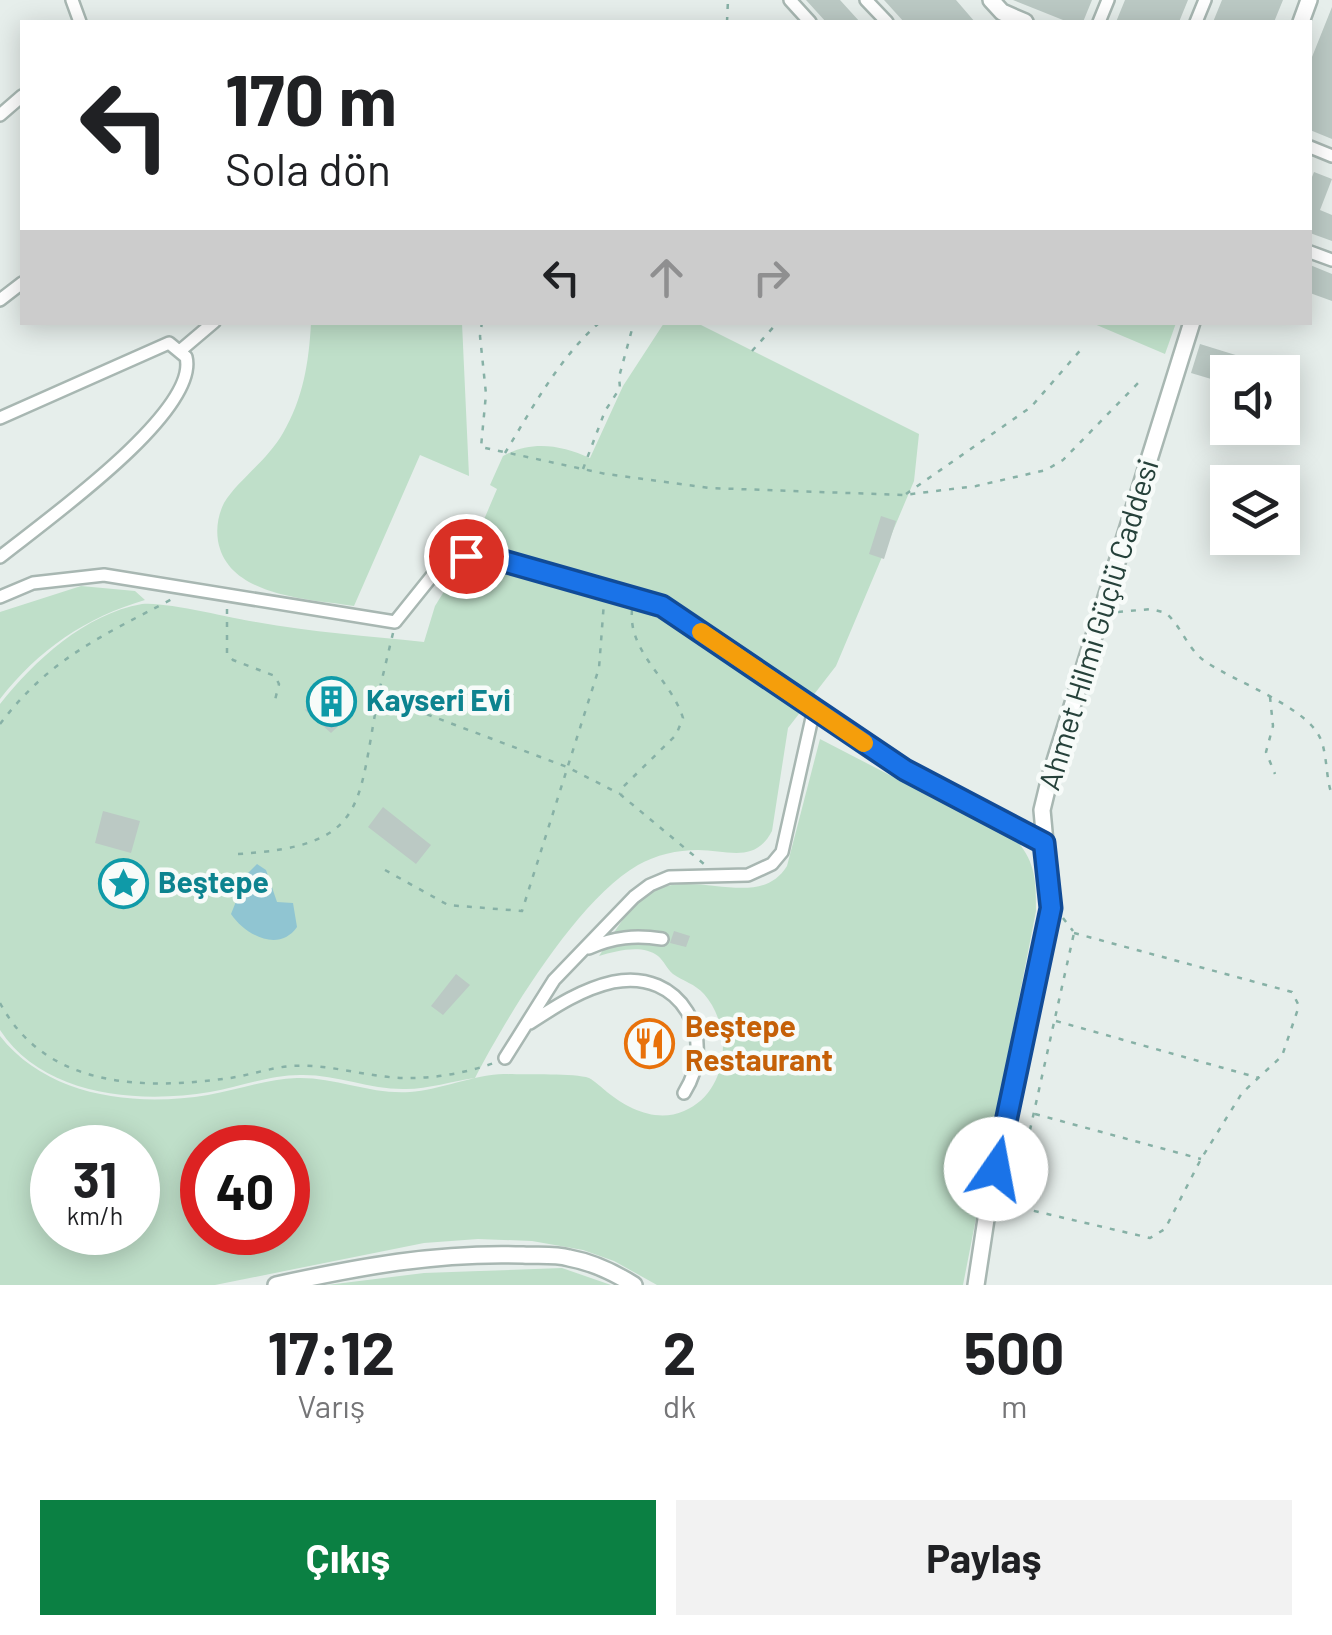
<!DOCTYPE html>
<html lang="tr">
<meta charset="utf-8">
<style>
:root{--surface:#fff;--page:#f2f2f2;--text:#202124;--muted:#757577;--accent:#0b8043}
body{margin:0;font-family:Barlow,sans-serif;background:var(--page);color:var(--text);height:100vh;display:flex;flex-direction:column;font-size:38px;white-space:nowrap}
*{box-sizing:border-box;margin:0}
p{font-size:32px;color:var(--muted)}
.icon{flex:none;width:55px;height:55px;fill:none;stroke:currentColor;stroke-width:2;stroke-linecap:round;stroke-linejoin:round}
.map{position:relative;height:1285px;overflow:hidden}
.sheet{display:flex;flex-direction:column;background:var(--surface);flex:1}
.sheet>*{flex:none}
.top-card{position:absolute;left:20px;top:20px;width:1292px;height:305px;border-radius:0px;box-shadow:0 5px 25px #0003;background:#fff;color:var(--text);overflow:hidden}
.fabs{position:absolute;left:1210px;top:355px;display:grid;gap:20px}
.fabs a{display:grid;place-items:center;width:90px;height:90px;border-radius:0px;background:var(--surface);box-shadow:0 5px 25px #0003;font-size:50px}
.speed{position:absolute;left:30px;top:1125px;display:flex;gap:20px;font-size:50px;font-weight:700;text-align:center}
.speed>*{display:grid;place-content:center;width:130px;height:130px;border-radius:50%;background:var(--surface);box-shadow:0 5px 25px #0003;line-height:1}
.speed small{font-size:25px;font-weight:400}
.speed .limit{border:15px solid #d22;background:#fff;color:#111}
.pin{position:absolute;display:grid;place-items:center;width:85px;height:85px;color:#fff;margin:-42px;border:5px solid #fff;border-radius:50%;box-shadow:0 2px 10px #0007}
.me{position:absolute;width:110px;margin:-55px;rotate:12deg;stroke-linejoin:round;filter:drop-shadow(0 0 8px #0008)}
.turn{display:flex;align-items:center;gap:35px;height:210px;padding:0 40px;font-size:45px}
.turn .icon{width:130px;height:130px;stroke-width:2.5}
.turn b{display:block;font-size:70px;line-height:85px}
.lanes{display:flex;align-items:center;height:95px;padding:0 40px;background:#0003;justify-content:center;gap:50px;direction:ltr}
.lanes .off{opacity:.35}
.eta{display:flex;justify-content:space-evenly;align-items:center;height:170px;text-align:center}
.eta b{font-size:60px;font-weight:700;line-height:70px}
.button{display:flex;gap:20px;margin-top:auto;padding:20px 40px}
.button a{flex:1;height:115px;border-radius:0px;background:var(--accent);color:#fff;font-size:40px;font-weight:700;line-height:115px;text-align:center}
.button a+a{background:var(--page);color:var(--text)}
.map>svg:first-child{display:block}
.green{fill:#bfdfc9;fill-rule:evenodd}
.water{fill:#90c5d2}
.building{fill:#bbc9c4}
.lines{fill:none;stroke-linecap:round;stroke-linejoin:round}
.minor-casing{stroke:#a8b7b2;stroke-width:16}
.tertiary-casing{stroke:#a8b7b2;stroke-width:20}
.path{stroke:#87b1a6;stroke-width:2.5;stroke-dasharray:5 8;stroke-linecap:butt}
.minor{stroke:#fff;stroke-width:11}
.tertiary{stroke:#fff;stroke-width:15}
.route-casing{stroke:#114b97;stroke-width:25}
.route{stroke:#1a73e8;stroke-width:18}
.slow{stroke:#f59e0b;stroke-width:18}
.labels{text-anchor:middle;stroke-width:9;stroke-linejoin:round;paint-order:stroke}
.street-label{font-size:30px;fill:#25413a;stroke:#f7fbf9}
.culture-label{font-size:30px;font-weight:bold;fill:#0d838f;stroke:#f7fbf9;text-anchor:start}
.food-label{font-size:30px;font-weight:bold;fill:#c56008;stroke:#f7fbf9;text-anchor:start}
</style>
<div class="map">
<svg width="1332" height="1285" viewBox="0 0 1332 1285">
<rect width="100%" height="100%" fill="#e6eeeb"/>
<!-- green -->
<path class="green" d="M311,323H462L469,476L420,455L354,606C309,599 228,597 218,541C216,528 218,515 224,503C238,480 267,461 283,433C303,399 309,362 311,323Z
M664,323H697L919,434L914,481L836,666L788,728L772,831C755,864 727,850 698,850C677,850 656,855 638,865C578,899 507,1016 475,1078C453,1081 428,1089 406,1089C371,1090 336,1074 300,1075C269,1075 240,1087 210,1092C138,1104 43,1096 0,1030V704C35,660 85,614 142,604C163,601 231,618 256,622C311,632 368,636 424,642L435,606L474,543L497,489L490,485L503,456C532,440 561,445 590,458L623,386Z
M1092,323H1176L1165,354Z
M81,586L135,591L145,600C86,617 38,650 0,699V612Z
M820,739L1017,841C1036,863 1036,883 1036,911L963,1285H657L614,1261L583,1250L532,1241L478,1239L424,1243L215,1285H0V1036C48,1097 135,1107 208,1095C238,1090 266,1079 297,1078C335,1077 373,1095 410,1092C439,1090 480,1073 506,1074C524,1075 574,1073 589,1078C595,1081 602,1088 607,1092C628,1109 657,1123 684,1111C729,1092 734,1028 704,994C695,984 683,981 673,974C667,969 664,961 658,956C642,944 617,951 599,956C613,936 627,907 648,894C692,865 758,913 787,866ZM52,1148H138V1232H52ZM202,1148H288V1232H202Z
M562,1268L611,1285H327L424,1273Z"/>
<!-- water -->
<path class="water" d="M257,864L266,870L277,902L293,903L297,927C279,953 245,935 231,914L247,874Z"/>
<!-- building -->
<path class="building" d="M806,0H840L860,22H826Z
M884,0H956L975,22H904Z
M1013,0H1092L1083,22H1068Z
M1125,0H1188L1179,22H1116Z
M1222,0H1283L1274,22H1213Z
M1332,7V139L1310,130V62Z
M1314,172L1332,179L1320,210L1332,215V241L1310,233V182Z
M1310,265L1332,274V301L1310,293Z
M1200,344L1300,375L1291,404L1282,401V372H1228V384L1191,373Z
M881,516L896,521L884,559L869,554Z
M327,682L357,708L331,733L305,710Z
M383,807L431,845L416,864L368,827Z
M103,811L140,821L131,853L95,843Z
M674,931L690,936L686,947L670,943Z
M456,974L470,985L443,1015L431,1006Z"/>
<g class="lines">
<defs>
<path id="minor" d="M72,0L80,22
M790,0L810,22
M866,0L887,22
M1099,22L1108,0
M1196,22L1205,0
M0,115L22,96
M1310,147L1332,156
M1310,252L1332,260
M0,300L22,283
M181,350L214,322
M0,418L169,343L186,357C200,412 41,524 0,557
M0,597L33,583L104,575L395,622L440,566L466,556L499,560L662,606L905,770L1044,843
M589,948C614,937 635,935 662,939
M530,1023C556,1006 582,989 613,982C681,968 719,1038 684,1093
M505,1058L554,980L634,897L650,885L669,877L748,875L772,864L782,852L814,709"/>
<path id="tertiary" d="M991,0L1002,12L1025,22
M1301,22L1309,0
M276,1285C358,1267 438,1252 523,1255C538,1256 555,1254 569,1258C591,1262 615,1273 634,1285
M976,1285L988,1206L1051,908L1042,810L1050,777L1192,322"/>
</defs>
<!-- minor casing -->
<use href="#minor" class="minor-casing"/>
<!-- tertiary casing -->
<use href="#tertiary" class="tertiary-casing"/>
<!-- path -->
<path class="path" d="M727,22L728,0
M482,322L480,336L486,394L481,447L606,474L710,488L904,495L976,486L1046,470L1063,460L1142,379
M752,351L778,322
M505,453C533,407 559,358 600,322
M583,469L605,411L620,388L619,377L634,322
M906,494L1031,407L1084,346
M227,609V654L233,660L275,676L279,684L274,704
M632,610C628,653 671,679 683,718L676,735L623,787L621,795L704,864
M1118,612L1151,609L1166,613C1182,627 1187,649 1206,662C1234,681 1301,705 1318,734C1328,750 1325,777 1332,795
M393,633L378,696L567,767L620,794
M1270,697L1273,726L1266,752L1275,774
M0,724C50,658 102,636 174,598
M238,854C368,846 357,807 378,698
M385,870L448,905L522,911L599,668L604,602
M1063,918L1073,931
M1074,933L1292,992L1299,1006L1282,1056L1242,1093L1201,1159L1165,1229L1150,1238L1013,1206Z
M0,1003C46,1089 144,1090 230,1078C250,1075 270,1068 290,1066C331,1063 371,1079 411,1078C438,1078 469,1072 494,1063
M1056,1021L1259,1078
M1035,1114L1201,1159"/>
<!-- minor -->
<use href="#minor" class="minor"/>
<!-- tertiary -->
<use href="#tertiary" class="tertiary"/>
</g>
<g class="lines">
<defs>
<path id="route" d="M466,556L500,560L662,606L905,770L1044,843L1051,908L996,1169"/>
</defs>
<!-- route casing -->
<use href="#route" class="route-casing"/>
<!-- route -->
<use href="#route" class="route"/>
<!-- slow -->
<path class="slow" d="M701,632L864,743"/>
</g>
<!-- icons -->
<defs>
<symbol id="building-ring" viewBox="-11 -11 22 22"><circle r="9.5" fill="#f7fbf9" stroke="#0f9aa8" stroke-width="1.5"/><path d="M-4-6H4V6H1V3H-1V6H-4ZM-2.5-4.3h1.7v1.8h-1.7ZM.8-4.3h1.7v1.8H.8ZM-2.5-1h1.7V.8h-1.7ZM.8-1h1.7V.8H.8Z" fill="#0f9aa8"/></symbol>
<symbol id="sight-ring" viewBox="-11 -11 22 22"><circle r="9.5" fill="#f7fbf9" stroke="#0f9aa8" stroke-width="1.5"/><path d="M0-6L1.8-2.2L6-1.7L2.9 1.2L3.7 5.4L0 3.3L-3.7 5.4L-2.9 1.2L-6-1.7L-1.8-2.2Z" fill="#0f9aa8"/></symbol>
<symbol id="restaurant-ring" viewBox="-11 -11 22 22"><circle r="9.5" fill="#f7fbf9" stroke="#e8710a" stroke-width="1.5"/><path d="M-5-6h1v4h1v-4h1v4h1v-4h1v5L-1.5 .5V6h-2V.5L-5-1ZM5-6V6H3V1.5H1.5Q1.5-4 5-6Z" fill="#e8710a"/></symbol>
</defs>
<g fill-rule="evenodd">
<use href="#building-ring" x="304" y="674" width="55" height="55"/>
<use href="#sight-ring" x="96" y="856" width="55" height="55"/>
<use href="#restaurant-ring" x="622" y="1016" width="55" height="55"/>
</g>
<g class="labels">
<!-- street labels -->
<g class="street-label">
<text transform="translate(1099 625) rotate(-73)" y="10">Ahmet Hilmi Güçlü Caddesi</text>
</g>
<!-- culture labels -->
<g class="culture-label">
<text x="366" y="711">Kayseri Evi</text>
<text x="158" y="893">Beştepe</text>
</g>
<!-- food labels -->
<g class="food-label">
<text x="685" y="1037">Beştepe<tspan x="685" dy="34">Restaurant</tspan></text>
</g>
</g>
</svg>
<div class="fabs">
<a><svg class="icon" aria-label="sound" viewBox="0 0 24 24"><path d="M4 9h4l5-4v14l-5-4H4zM17 9q2 3 0 6"/></svg></a>
<a><svg class="icon" aria-label="layers" viewBox="0 0 24 24"><path d="M12 4l9 5-9 5-9-5zM3 14l9 5 9-5"/></svg></a>
</div>
<div class="speed"><div>31<small>km/h</small></div><div class="limit">40</div></div>
<div class="pin" style="left:466px;top:556px;background:#d93025"><svg class="icon" aria-label="arrive" viewBox="0 0 24 24"><path d="M6 21V4h12l-3 4 3 4H6"/></svg></div>
<svg class="me" style="left:996px;top:1169px" viewBox="-20 -20 40 40"><circle r="19" fill="#fff"/><path d="M0-13L10 11 0 6-10 11z" fill="#1a73e8"/></svg>
<div class="top-card">
<div class="turn"><svg class="icon" aria-label="left" viewBox="0 0 24 24"><path d="M17 20v-9H6M10 6l-5 5 5 5"/></svg><div><b>170 m</b>Sola dön</div></div>
<div class="lanes"><svg class="icon" aria-label="left" viewBox="0 0 24 24"><path d="M17 20v-9H6M10 6l-5 5 5 5"/></svg><svg class="icon off" aria-label="ahead" viewBox="0 0 24 24"><path d="M12 20V5M6 11l6-6 6 6"/></svg><svg class="icon off" aria-label="right" viewBox="0 0 24 24"><path d="M7 20v-9h11M14 6l5 5-5 5"/></svg></div>
</div>
</div>
<section class="sheet">
<div class="eta">
<div><b>17:12</b><p>Varış</p></div>
<div><b>2</b><p>dk</p></div>
<div><b>500</b><p>m</p></div>
</div>
<div class="button"><a>Çıkış</a><a>Paylaş</a></div>
</section>
